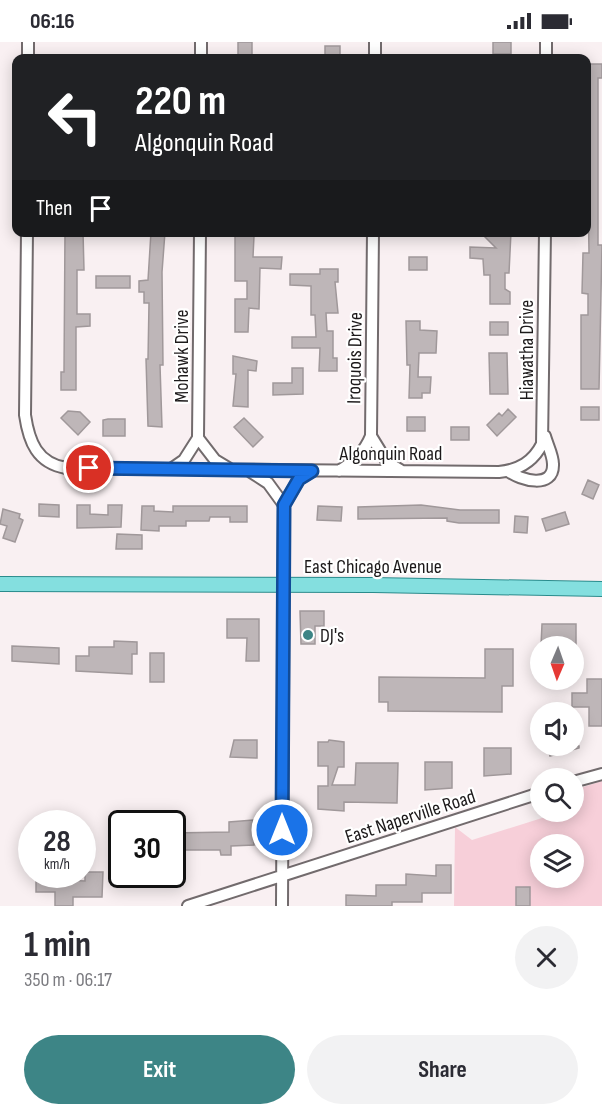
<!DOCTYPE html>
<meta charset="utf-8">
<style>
:root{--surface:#fff;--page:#f2f2f3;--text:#2b2b33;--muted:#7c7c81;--accent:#3d8586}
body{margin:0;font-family:"Sofia Sans Condensed",sans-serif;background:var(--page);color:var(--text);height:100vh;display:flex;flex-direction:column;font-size:22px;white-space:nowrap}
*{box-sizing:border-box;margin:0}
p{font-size:20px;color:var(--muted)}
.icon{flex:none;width:33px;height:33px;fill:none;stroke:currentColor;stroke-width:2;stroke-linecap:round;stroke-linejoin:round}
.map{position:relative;height:864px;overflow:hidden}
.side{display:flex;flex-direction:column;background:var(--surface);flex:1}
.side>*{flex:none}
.hud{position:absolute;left:12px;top:12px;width:579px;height:183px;border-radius:12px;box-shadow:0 3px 15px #0003;background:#202124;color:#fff;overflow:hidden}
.needle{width:39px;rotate:182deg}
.controls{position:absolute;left:530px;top:594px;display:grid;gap:12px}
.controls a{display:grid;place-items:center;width:54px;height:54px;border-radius:50%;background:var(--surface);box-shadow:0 3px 15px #0003;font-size:30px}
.speed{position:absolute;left:18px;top:768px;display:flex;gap:12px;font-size:30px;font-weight:700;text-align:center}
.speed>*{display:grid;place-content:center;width:78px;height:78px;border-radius:50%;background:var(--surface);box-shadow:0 3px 15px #0003;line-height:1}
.speed small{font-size:15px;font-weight:400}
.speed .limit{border:3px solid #111;border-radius:9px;background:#fff;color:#111}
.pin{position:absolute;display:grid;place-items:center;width:51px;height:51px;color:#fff;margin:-26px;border:3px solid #fff;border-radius:50%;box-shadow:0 2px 6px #0007}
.me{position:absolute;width:66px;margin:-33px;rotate:0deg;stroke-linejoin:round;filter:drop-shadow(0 0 4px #0008)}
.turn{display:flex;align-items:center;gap:21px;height:126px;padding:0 24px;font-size:27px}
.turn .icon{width:78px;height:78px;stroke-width:2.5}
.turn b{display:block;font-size:42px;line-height:51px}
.then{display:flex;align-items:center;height:57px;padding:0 24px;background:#0003;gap:12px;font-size:22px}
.round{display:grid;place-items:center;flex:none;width:63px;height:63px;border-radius:32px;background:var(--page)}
.headline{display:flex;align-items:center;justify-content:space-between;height:102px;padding:0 24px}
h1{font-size:36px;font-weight:700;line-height:45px}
.button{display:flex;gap:12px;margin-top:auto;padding:12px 24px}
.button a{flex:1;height:69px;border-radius:36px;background:var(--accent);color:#fff;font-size:24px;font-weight:700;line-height:69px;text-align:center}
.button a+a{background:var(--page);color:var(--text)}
.status{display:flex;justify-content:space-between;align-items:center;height:42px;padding:0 30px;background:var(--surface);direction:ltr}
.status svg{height:16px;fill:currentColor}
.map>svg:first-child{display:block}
.green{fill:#f7cfd9;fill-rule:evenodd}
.building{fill:#beb6b8;stroke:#a0989a;stroke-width:1.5}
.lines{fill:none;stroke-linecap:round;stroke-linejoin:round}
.minor-casing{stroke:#726b6d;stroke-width:14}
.major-casing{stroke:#2a8b8c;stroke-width:16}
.minor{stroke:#fff;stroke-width:10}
.major{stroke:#84dfdf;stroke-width:14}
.route-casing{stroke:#114b97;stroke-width:15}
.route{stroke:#1a73e8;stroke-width:10}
.poi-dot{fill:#3d8586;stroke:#fff;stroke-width:2}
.labels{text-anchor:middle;stroke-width:4.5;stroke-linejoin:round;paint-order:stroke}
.street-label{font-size:20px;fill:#1c191a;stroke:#fff}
.poi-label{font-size:20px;fill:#1c191a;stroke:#fff;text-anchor:start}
</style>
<div class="status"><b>06:16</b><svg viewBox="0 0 49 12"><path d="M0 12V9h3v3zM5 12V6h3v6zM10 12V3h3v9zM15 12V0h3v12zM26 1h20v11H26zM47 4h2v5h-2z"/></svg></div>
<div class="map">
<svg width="602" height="864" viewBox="0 0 602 864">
<rect width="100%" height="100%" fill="#f9f0f2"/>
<!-- green -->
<path class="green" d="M602,739V864H454L455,785L472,798L561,770H573V766L581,763L575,756L574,748ZM540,802H573V836H540Z"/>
<!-- building -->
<path class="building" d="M238,0H252V16H238Z
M493,0H511V12H493Z
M325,4H340V16H325Z
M586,22H602V36H598V203H602L599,347H581V273H588V252L582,251L583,211H589Z
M65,190H83L84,228H77V272H90V284L76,285V348H61V330H64Z
M151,190H165L162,230L163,323H160L162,385L148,384L146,317H148L149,261H144V250H139V239L148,238Z
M235,190H247V194H254L253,215H282L281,227L260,226L259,267L249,266L248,290H235V257H247V239H235Z
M480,190H511L509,231H505V247L510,250V262H490V233H484L483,217L470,216V205L496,206Z
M409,215H427V228H409Z
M320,227H338V240H335L338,271H326L327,289H333V316H337V329H319L320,306H292V295H316L315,273H311V244L290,243V232H320Z
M96,234H130V246H96Z
M406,279H420V288L437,289L436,311H419L418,335H431L430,351H422V356H409L410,323H407Z
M490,280H508V293H490Z
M489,311H507L508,352H490Z
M233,314L257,319L256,329L248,328V365L233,364L236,332H233Z
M292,326H303V352L273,353V341H292Z
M581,365H599V378H581Z
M508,367L516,375L497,394L487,383L499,371L502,374Z
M68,369L80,370L90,380L78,393L61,376Z
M407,375H425V389H407Z
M244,376L263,395L253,405L234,385Z
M108,377H125V394H103V378Z
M451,385H469V398H451Z
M588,438L599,443L593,457L582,452Z
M39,462L59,463V475L39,474Z
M77,463H90V472L108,473V463H122L121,485L77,486Z
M421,463L460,468H499V481H459L447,479V476L358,477V465Z
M142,464H154V469L173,470V464H247V480H230V475H210L209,479H186V484H159V489L141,488Z
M318,464L342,465L341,479L317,478Z
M3,467L20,472L19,476L23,478L15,500L3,496L7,484L0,482Z
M565,470L569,482L546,489L542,477Z
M515,474L528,475L527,491L514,490Z
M117,492L142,493V507H116Z
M300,569H324V584H315V602H301Z
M227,577H259V619H246L247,596H227Z
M542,582H576V604H541Z
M114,599L137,600V612H132V632L76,629V614H89V605H114Z
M12,604L59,606V622L12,619Z
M485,607H513V644H502V670L388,669V660H379V635L485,636Z
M150,611H164V640H150Z
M587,637H602V684H589V665H572V651H587Z
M234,698H257V716L230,715Z
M329,698L344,700V725H338L332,743H355L356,721H398L397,761L344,760V769L318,767V744H328V724H318V700H328Z
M547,704H579V706L550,714Z
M484,706H511V732L484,734Z
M425,720H452V746L425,748Z
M253,778L254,803L231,804V813H221L220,808H172V791L229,790V780Z
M436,823H451V851H422V860H392V864H346V853L376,854V843H406V832L436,834Z
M85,830H103L102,855H73V864H55V850H36V837L85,839Z
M516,845H530V864H516Z"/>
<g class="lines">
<defs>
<path id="minor" d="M28,16V0
M201,16V0
M375,16V0
M546,16V0
M27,190L25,373C29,400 37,421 66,426L499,430C519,428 533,420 542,402L545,190
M371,394L387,420L402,429
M198,396L215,418L230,427
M171,427L184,418L198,396L200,190
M339,429C354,419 364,411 371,394L373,190
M508,429C520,438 554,448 553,422C553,413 547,402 545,394
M251,430L268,441L284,463
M573,740L602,732
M188,864L540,751
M282,864L284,463L299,437L312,429"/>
<path id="major" d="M0,542L373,543L602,547"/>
</defs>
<!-- minor casing -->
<use href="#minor" class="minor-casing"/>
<!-- major casing -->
<use href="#major" class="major-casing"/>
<!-- minor -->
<use href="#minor" class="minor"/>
<!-- major -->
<use href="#major" class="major"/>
</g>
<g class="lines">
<defs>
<path id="route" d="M89,426L312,429L299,437L284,463L282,788"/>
</defs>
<!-- route casing -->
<use href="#route" class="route-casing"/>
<!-- route -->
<use href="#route" class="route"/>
</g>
<!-- markers -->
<circle class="poi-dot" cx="308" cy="593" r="6"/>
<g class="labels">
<!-- street labels -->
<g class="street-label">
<text transform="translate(526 308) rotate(-90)" y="7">Hiawatha Drive</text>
<text transform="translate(181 314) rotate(-90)" y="7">Mohawk Drive</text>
<text transform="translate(354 316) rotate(-89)" y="7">Iroquois Drive</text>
<text x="391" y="418">Algonquin Road</text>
<text x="373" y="531">East Chicago Avenue</text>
<text transform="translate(410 774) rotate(-18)" y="7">East Naperville Road</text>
</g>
<!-- poi labels -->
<g class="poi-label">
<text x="320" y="600">DJ's</text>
</g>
</g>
</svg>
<div class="controls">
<a><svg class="needle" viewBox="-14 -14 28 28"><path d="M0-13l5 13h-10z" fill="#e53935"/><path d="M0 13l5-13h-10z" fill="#7c7c81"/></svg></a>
<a><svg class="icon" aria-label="sound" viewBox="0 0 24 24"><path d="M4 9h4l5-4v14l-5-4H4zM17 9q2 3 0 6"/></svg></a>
<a><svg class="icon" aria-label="search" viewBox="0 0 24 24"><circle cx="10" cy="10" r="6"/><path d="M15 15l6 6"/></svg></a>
<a><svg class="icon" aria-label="layers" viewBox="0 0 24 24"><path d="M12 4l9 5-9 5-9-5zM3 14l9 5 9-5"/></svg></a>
</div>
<div class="speed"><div>28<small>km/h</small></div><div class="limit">30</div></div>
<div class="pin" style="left:89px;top:426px;background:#d93025"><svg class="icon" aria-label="arrive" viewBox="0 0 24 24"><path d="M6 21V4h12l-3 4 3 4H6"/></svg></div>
<svg class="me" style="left:282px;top:788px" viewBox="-20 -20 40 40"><circle r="17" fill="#1a73e8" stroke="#fff" stroke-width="3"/><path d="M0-11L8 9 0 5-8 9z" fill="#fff"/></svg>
<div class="hud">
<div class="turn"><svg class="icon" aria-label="left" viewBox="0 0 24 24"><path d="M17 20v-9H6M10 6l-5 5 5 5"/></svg><div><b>220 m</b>Algonquin Road</div></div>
<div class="then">Then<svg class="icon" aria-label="arrive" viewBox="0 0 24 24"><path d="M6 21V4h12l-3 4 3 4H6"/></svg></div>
</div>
</div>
<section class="side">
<div class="headline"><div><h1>1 min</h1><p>350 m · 06:17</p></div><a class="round"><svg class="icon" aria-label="close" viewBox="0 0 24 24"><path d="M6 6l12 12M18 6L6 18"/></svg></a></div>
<div class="button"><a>Exit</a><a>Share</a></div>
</section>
